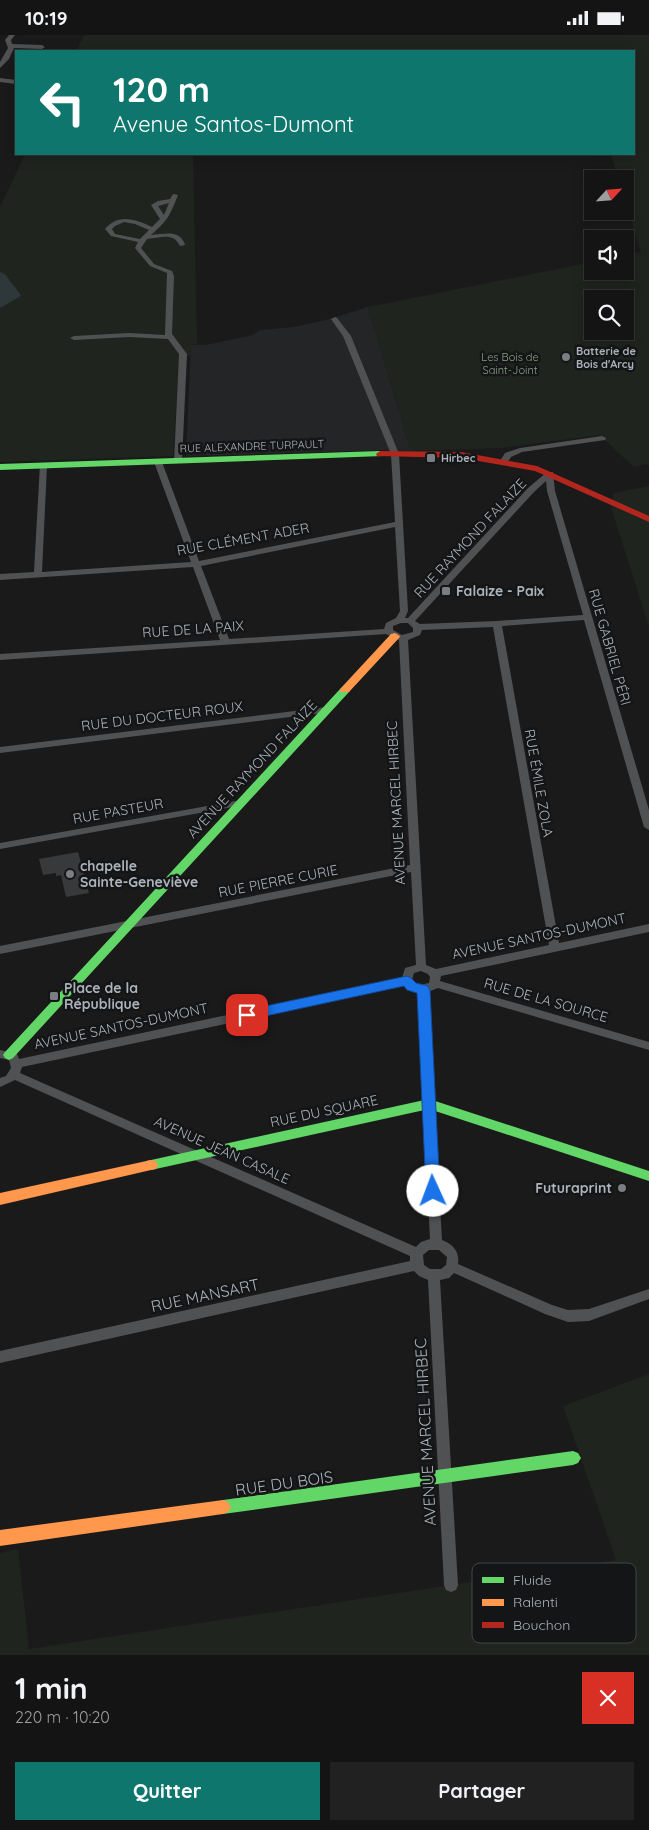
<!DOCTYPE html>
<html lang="fr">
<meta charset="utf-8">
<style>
:root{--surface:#141414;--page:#212122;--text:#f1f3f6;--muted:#9d9ea0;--line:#333334;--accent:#0f766e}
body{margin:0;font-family:Quicksand,sans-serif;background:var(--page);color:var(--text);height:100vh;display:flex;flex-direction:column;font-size:19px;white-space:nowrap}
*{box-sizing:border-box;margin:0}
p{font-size:16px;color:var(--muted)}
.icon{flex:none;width:28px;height:28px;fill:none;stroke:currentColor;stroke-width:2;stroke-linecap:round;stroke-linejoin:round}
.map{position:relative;height:1620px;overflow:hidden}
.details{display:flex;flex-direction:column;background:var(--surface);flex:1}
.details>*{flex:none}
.top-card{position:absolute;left:15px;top:15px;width:620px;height:105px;border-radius:0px;box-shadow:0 2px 12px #0003,0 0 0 1px var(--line);background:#0f766e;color:#fff;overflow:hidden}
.needle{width:32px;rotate:64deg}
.buttons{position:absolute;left:584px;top:135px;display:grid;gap:10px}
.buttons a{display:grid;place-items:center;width:50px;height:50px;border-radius:0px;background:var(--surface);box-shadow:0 2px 12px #0003,0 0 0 1px var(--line);font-size:25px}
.pin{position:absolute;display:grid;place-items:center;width:42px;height:42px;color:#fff;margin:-21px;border-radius:10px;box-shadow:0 2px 8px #0006}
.me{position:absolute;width:55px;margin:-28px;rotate:358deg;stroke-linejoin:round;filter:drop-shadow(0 0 4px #0008)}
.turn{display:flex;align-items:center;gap:18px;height:105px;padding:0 15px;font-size:22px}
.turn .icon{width:65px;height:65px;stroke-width:2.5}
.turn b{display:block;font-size:35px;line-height:42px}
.round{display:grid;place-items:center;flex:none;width:52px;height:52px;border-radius:0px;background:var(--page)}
.overview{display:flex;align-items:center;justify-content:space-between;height:85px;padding:0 15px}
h1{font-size:30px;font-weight:700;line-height:38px}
.primary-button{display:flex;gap:10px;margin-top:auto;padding:10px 15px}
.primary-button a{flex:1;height:58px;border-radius:0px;background:var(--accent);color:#fff;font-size:20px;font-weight:700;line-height:58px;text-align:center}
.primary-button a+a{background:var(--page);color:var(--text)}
.status{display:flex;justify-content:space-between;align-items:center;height:35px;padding:0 25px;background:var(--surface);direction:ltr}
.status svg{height:14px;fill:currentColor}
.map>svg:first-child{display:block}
.built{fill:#242527}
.green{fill:#1f241f;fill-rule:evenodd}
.water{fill:#2e383b}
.building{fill:#38393a}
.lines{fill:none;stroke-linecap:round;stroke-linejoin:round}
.street{fill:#4f5153;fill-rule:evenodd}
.fast{fill:#63d668;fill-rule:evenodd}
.slow{fill:#ff974d;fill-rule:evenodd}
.jam{fill:#b3261e;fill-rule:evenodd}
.route{fill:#1a73e8;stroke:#114b97}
.poi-dot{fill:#7a7d82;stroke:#141516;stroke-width:2}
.labels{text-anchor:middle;stroke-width:5;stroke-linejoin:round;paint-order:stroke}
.far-poi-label{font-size:11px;font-weight:bold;fill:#adb3ba;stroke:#141516;text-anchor:start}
.far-park-label{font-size:11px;fill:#8aa386;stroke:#141516}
.far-street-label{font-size:11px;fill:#adb3ba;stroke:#141516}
.street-label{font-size:14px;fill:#adb3ba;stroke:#141516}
.poi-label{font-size:14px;font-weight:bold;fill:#adb3ba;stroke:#141516;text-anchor:start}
.near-street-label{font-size:16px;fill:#adb3ba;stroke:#141516}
.key{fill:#141516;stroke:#424447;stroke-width:1}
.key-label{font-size:14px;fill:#adb3ba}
</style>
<div class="status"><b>10:19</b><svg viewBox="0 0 49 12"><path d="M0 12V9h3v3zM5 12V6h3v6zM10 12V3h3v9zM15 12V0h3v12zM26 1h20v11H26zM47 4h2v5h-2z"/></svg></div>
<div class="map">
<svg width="649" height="1620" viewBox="0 0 649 1620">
<rect width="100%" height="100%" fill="#1a1a1a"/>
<!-- built -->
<path class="built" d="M368,272L411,416L386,415L186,421L191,310H206L253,300L260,295L294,292L326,285Z"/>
<!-- green -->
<path class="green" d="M84,0H649V431L646,429L634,432L599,400L500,413L411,416L368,272L592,227V236H625V220L641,217L625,165V144H618L611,119H634V16H76ZM592,264H625V296H592Z
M25,119H193L197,308L191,310L190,321L179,322L173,421L0,427V172Z
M649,451V592L611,472L614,458Z
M649,1339V1620H0V1518L18,1514L29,1614L616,1525L563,1371Z"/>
<!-- water -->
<path class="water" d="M0,237L6,240C10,247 19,256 21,261L0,273Z"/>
<!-- building -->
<path class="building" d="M78,817L89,858L66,862L61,840L56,841V838L43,840L39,824Z"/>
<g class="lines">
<!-- street -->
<path class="street" d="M9,0H15L11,5L12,9L42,10L45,12L42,14L14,13L9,24L0,33V27L8,13L5,5Z
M0,43L16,45V49L0,47Z
M173,159L178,160C169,182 169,184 151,200C165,199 180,194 185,210L180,211C173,197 161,203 147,204L141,213L154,229L172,236L174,241L172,299L187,319L182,426L178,428L174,426L179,319L168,304L129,302L74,305L70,303L74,301L129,298L165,300L167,238L150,231L135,213L138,207L111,201L105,194C118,178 136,184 152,192L160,184L151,170L158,166L170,164ZM169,168L164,180L158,171ZM124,187L135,189L149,195L140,204L115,199L112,194L115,191Z
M335,282L337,283L351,301L399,419L408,576L405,583H408L528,453L547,437H553L555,456L649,775V795L644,792L584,585L502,591L559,908L649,889V897L441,941L440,946L649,1007V1015L438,953L428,957L442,1205C453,1209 460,1217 458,1229L552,1270L568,1275L589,1274L649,1254V1264L589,1286L568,1287L545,1279L454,1238L449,1243L440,1245L458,1550L456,1555L451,1557L446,1555L444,1550L428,1245L419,1241L414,1236L0,1328V1316L410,1226V1221L15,1045L0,1052V1043L6,1041L11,1033L9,1025L0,1023V1015L17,1019L19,1024L402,943L405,933L416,930L411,837L0,919V911L410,830L399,605L386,599L0,625V619L220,605L193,532L0,545V539L34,537L40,429H46L47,431L42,537L191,527L154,427L158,425L162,427L199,526L395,487L391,419L343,301L331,284ZM546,446L547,456L583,580L497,586L420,589L415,586L534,457ZM395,492L400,576L396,583L386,588L384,594L229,604L201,531ZM401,588H408L413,593V597L402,600L393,595V591ZM493,592L549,910L436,934L426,930L408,605L420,600L422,595ZM421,936L428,939L430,942L429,948L419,950L412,945L414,938ZM404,951L409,955L418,958L430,1204L421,1207L416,1212L20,1038L22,1032ZM429,1215H439L447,1222L446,1230L441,1234H430L424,1230L423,1220Z
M602,401L606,403L605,405L522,417L511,422L507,428H501L500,426L505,418L520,413Z
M327,672L332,675L330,677L0,718V712Z
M241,765L246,768L244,770L0,814V808Z"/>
<!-- fast -->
<path class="fast" d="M380,416L384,419L383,421L0,435V429Z
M345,652L349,653L350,655L349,657L13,1023L9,1025L5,1023L3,1020L5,1017L341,653Z
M429,1064L649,1136V1146L429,1074L151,1135L146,1134L144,1130L146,1126L151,1125Z
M573,1416L578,1418L581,1423L578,1428L573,1430L223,1479L218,1477L215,1472L218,1467L223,1465Z"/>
<!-- slow -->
<path class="slow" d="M395,598L400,601L399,603L349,657H341L340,655L341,653L391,599Z
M151,1125L156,1126L158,1130L156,1134L151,1135L0,1170V1158Z
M223,1465L228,1467L231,1472L228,1477L223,1479L0,1511V1495Z"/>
<!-- jam -->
<path class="jam" d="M380,416L461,417L537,431L649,481V487L535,436L461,423L377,421L376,419Z"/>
</g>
<!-- route -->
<path class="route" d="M407,941L411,943L416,948L428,951L430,955L440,1156L438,1160L433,1162L428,1160L426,1156L417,958L407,955L404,951L247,985L243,983L241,980L243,977L247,975Z"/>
<!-- markers -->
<g class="poi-dot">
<circle cx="566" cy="322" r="5"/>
<rect x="426" y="418" width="10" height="10" rx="2.5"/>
<rect x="441" y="551" width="10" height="10" rx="2.5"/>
<circle cx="70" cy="839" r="5"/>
<rect x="49" y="956" width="10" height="10" rx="2.5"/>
<circle cx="622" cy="1153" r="5"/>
</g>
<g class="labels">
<!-- far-poi labels -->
<g class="far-poi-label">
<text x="576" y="320">Batterie de<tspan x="576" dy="13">Bois d'Arcy</tspan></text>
<text x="441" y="427">Hirbec</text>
</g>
<!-- far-park labels -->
<g class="far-park-label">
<text x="510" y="326">Les Bois de<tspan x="510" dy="13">Saint-Joint</tspan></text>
</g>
<!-- far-street labels -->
<g class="far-street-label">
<text transform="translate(252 411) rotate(-2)" y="4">RUE ALEXANDRE TURPAULT</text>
</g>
<!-- street labels -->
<g class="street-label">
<text transform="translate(470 503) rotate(-47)" y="5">RUE RAYMOND FALAIZE</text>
<text transform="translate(243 504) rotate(-10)" y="5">RUE CLÉMENT ADER</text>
<text transform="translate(193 594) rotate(-4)" y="5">RUE DE LA PAIX</text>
<text transform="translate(610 612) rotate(74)" y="5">RUE GABRIEL PÉRI</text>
<text transform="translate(162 681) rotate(-7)" y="5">RUE DU DOCTEUR ROUX</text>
<text transform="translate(252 734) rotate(-47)" y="5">AVENUE RAYMOND FALAIZE</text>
<text transform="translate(539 748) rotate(80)" y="5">RUE ÉMILE ZOLA</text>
<text transform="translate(396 768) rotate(-93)" y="5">AVENUE MARCEL HIRBEC</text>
<text transform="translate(118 776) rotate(-10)" y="5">RUE PASTEUR</text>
<text transform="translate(278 846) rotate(-11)" y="5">RUE PIERRE CURIE</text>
<text transform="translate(539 901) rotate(-12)" y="5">AVENUE SANTOS-DUMONT</text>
<text transform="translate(546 965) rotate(16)" y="5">RUE DE LA SOURCE</text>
<text transform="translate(121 991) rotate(-12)" y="5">AVENUE SANTOS-DUMONT</text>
<text transform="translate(324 1076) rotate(-12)" y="5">RUE DU SQUARE</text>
<text transform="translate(222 1115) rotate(24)" y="5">AVENUE JEAN CASALE</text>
</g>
<!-- poi labels -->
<g class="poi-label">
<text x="456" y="561">Falaize - Paix</text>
<text x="80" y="836">chapelle<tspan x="80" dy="16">Sainte-Geneviève</tspan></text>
<text x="64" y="958">Place de la<tspan x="64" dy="16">République</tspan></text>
<text x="612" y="1158" text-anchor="end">Futuraprint</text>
</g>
<!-- near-street labels -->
<g class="near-street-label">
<text transform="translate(205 1260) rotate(-12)" y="6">RUE MANSART</text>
<text transform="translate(425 1397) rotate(-93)" y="6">AVENUE MARCEL HIRBEC</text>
<text transform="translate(284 1448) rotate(-8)" y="6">RUE DU BOIS</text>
</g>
</g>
<!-- legend -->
<rect x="472" y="1528" width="164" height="80" rx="8" class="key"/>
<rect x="482" y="1542" width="22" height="6" fill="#63d668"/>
<rect x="482" y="1564" width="22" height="7" fill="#ff974d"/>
<rect x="482" y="1587" width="22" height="6" fill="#b3261e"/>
<g class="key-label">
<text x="513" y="1550">Fluide</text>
<text x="513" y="1572">Ralenti</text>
<text x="513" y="1595">Bouchon</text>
</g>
</svg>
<div class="buttons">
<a><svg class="needle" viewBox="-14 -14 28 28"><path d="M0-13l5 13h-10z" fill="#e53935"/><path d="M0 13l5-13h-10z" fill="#9d9ea0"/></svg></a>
<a><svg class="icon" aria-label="sound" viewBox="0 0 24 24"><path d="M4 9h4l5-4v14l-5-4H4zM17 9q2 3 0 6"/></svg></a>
<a><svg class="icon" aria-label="search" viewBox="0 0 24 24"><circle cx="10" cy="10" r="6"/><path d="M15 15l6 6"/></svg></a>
</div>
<div class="pin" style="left:247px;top:980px;background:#d93025"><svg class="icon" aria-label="arrive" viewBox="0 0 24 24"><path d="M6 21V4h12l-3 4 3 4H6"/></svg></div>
<svg class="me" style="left:433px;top:1156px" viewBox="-20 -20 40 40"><circle r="19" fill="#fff"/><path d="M0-13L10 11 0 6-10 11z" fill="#1a73e8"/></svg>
<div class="top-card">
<div class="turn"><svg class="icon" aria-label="left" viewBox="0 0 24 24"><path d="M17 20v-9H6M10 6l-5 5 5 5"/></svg><div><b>120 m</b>Avenue Santos-Dumont</div></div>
</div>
</div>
<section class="details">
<div class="overview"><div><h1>1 min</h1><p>220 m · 10:20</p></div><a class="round" style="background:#d93025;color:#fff"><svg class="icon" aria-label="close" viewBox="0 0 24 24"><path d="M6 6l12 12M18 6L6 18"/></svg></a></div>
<div class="primary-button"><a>Quitter</a><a>Partager</a></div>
</section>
